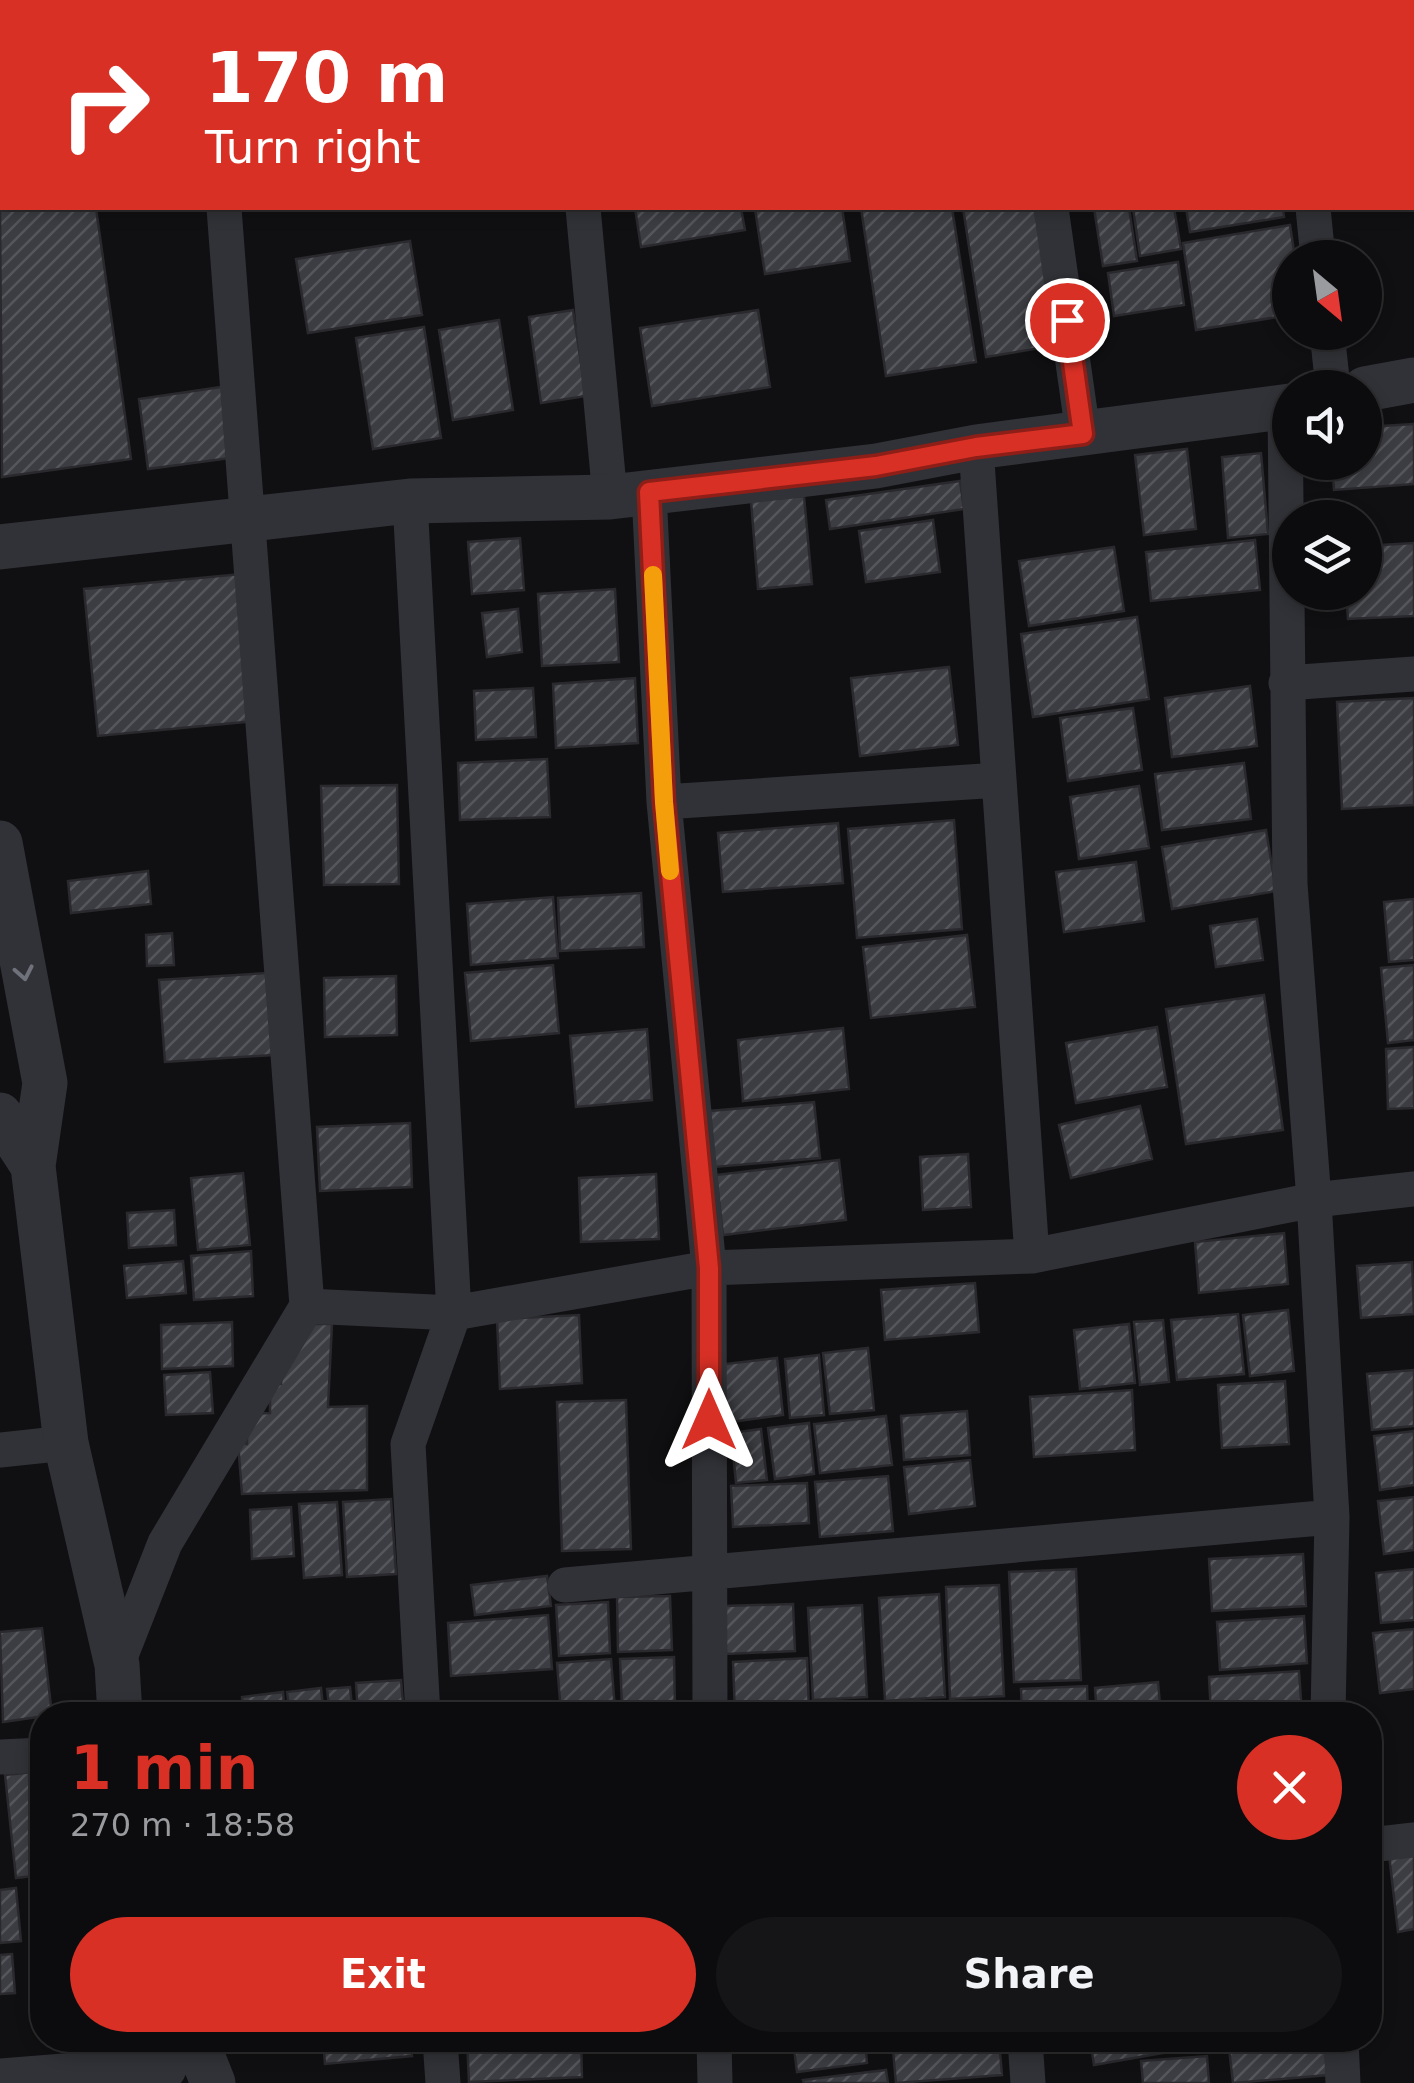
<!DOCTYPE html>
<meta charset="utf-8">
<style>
:root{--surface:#0c0c0e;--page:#151517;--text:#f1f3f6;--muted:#9a9b9e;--line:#2c2c2e;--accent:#d93025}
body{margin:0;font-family:"DejaVu Sans",sans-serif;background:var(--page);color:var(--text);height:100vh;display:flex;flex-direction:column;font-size:38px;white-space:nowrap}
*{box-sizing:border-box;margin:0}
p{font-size:32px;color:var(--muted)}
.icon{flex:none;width:55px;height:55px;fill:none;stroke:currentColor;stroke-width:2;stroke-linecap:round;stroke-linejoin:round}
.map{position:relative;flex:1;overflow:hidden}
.side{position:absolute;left:30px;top:1702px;width:1352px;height:350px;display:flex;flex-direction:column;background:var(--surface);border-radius:40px;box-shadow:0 5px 15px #0003,0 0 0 2px var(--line)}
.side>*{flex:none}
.guide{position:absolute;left:0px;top:0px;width:1415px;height:210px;box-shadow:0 5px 15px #0003,0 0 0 2px var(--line);background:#d93025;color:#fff;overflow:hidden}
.needle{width:65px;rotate:151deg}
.buttons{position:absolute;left:1272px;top:240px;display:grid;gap:20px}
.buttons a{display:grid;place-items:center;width:110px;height:110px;border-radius:50%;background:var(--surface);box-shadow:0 5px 15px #0003,0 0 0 2px var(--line);font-size:50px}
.pin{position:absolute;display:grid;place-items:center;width:85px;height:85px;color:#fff;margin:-42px;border:5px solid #fff;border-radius:50%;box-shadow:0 2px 10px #0007}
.me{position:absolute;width:110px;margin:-55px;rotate:0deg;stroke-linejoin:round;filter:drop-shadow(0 0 8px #0008)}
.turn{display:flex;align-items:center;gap:35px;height:210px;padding:0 40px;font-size:45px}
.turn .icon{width:130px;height:130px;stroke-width:2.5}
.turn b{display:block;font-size:70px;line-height:85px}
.round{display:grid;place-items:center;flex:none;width:105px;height:105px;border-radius:52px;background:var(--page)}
.head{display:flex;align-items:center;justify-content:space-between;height:170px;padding:0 40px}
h1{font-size:60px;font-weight:700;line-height:75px;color:var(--accent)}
.cta{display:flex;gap:20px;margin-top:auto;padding:20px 40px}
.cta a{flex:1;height:115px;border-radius:60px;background:var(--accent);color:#fff;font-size:40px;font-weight:700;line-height:115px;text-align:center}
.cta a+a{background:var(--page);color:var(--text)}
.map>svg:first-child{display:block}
.grass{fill:url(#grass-tufts)}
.building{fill:url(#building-hatch);stroke:#2a2a2e;stroke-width:2.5}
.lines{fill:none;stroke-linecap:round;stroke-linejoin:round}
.minor{stroke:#313237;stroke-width:35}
.tertiary{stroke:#313237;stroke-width:45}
.oneway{stroke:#6f727b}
.route-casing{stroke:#8d1f18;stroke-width:25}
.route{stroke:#d93025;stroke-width:18}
.slow{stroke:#f59e0b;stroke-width:18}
</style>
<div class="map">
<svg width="1414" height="2083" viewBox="0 0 1414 2083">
<defs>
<pattern id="grass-tufts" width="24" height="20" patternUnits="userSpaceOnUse" patternTransform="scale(2.5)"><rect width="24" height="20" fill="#1b221b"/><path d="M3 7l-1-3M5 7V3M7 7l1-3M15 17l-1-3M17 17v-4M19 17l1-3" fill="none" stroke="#393f3a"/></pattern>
<pattern id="building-hatch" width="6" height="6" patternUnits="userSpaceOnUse" patternTransform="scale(2.5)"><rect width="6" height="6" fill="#3c3d42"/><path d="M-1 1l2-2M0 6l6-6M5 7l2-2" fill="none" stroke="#55565b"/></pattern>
</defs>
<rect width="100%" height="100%" fill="#101012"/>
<!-- grass -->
<path class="grass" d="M0,0L139,2H2L0,188Z"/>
<!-- building -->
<path class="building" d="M474,0H548L549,2H458Z
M735,0H802L803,2H735Z
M849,0H927V2H849Z
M1071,0H1148L1149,2H1072Z
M0,208H96L131,459L2,477Z
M635,208H741L745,230L641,247Z
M766,208H842L850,261L765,274L755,209Z
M861,208H952L976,362L886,376Z
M963,208H1038L1059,345L986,357Z
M1094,208H1129L1137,261L1103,266Z
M1133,208H1174L1181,249L1140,256Z
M1186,208H1283L1284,217L1190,232Z
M1290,225L1295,258H1290V315L1196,330L1183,243Z
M410,241L422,315L308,333L296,259Z
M1178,262L1184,305L1114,316L1108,273Z
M573,310L586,396L541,403L529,317Z
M758,310L770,387L652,406L640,328Z
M499,320L513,410L453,420L439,330Z
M424,327L441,438L373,449L356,338Z
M228,386L238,457L148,469L139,399Z
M1414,424V484L1334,490L1332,462H1365V427Z
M1187,449L1196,529L1144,535L1135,455Z
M1261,453L1268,534L1228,538L1222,457Z
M960,481L964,509L830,529L826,500Z
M804,496L812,584L758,589L751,501Z
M933,520L940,572L866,582L859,531Z
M520,538L524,590L472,594L468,542Z
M1255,540L1260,590L1151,601L1146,552Z
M1414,543V616L1348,619L1346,592H1365V546Z
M1114,547L1124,611L1029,626L1019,561Z
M241,574L255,721L98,736L84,589Z
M615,589L619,662L542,666L538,594Z
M518,609L522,652L487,657L482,613Z
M1137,617L1149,699L1033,717L1021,634Z
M949,667L958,745L860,756L851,678Z
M635,678L638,743L556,748L553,684Z
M1250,686L1257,746L1172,757L1165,698Z
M533,688L536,737L476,740L474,691Z
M1414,698V805L1342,809L1337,702Z
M1133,708L1142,770L1068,781L1060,718Z
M547,759L550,817L460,820L458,763Z
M1244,763L1251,819L1162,830L1155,774Z
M397,785L399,884L324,885L321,786Z
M1139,786L1149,848L1079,859L1070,797Z
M954,820L962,929L857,938L848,829Z
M838,823L843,883L723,892L718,833Z
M1266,830L1276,891L1172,909L1162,847Z
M1136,862L1144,921L1064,932L1056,872Z
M148,871L151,904L71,913L68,881Z
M641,893L644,947L560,951L558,898Z
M553,897L558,958L471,965L467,904Z
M1414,899V960L1389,962L1384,902Z
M1257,919L1263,960L1216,967L1210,926Z
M172,933L174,965L147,966L146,935Z
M967,935L975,1007L871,1018L863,947Z
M553,965L559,1033L471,1041L465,973Z
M1414,965V1040L1388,1043L1381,968Z
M267,973L273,1055L165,1062L159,980Z
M396,976L397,1035L325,1037L324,978Z
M1264,995L1283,1130L1186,1144L1166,1009Z
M1157,1027L1167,1087L1076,1103L1066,1043Z
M843,1028L849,1089L743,1101L738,1040Z
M647,1029L652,1100L576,1107L570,1036Z
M1414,1047V1108L1388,1109L1386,1049Z
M814,1102L820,1158L714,1167L710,1111Z
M1140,1106L1152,1159L1071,1178L1059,1125Z
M410,1123L412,1187L320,1191L317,1127Z
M968,1154L971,1207L923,1210L920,1157Z
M839,1160L846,1220L723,1235L716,1175Z
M243,1173L250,1245L198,1250L191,1178Z
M656,1174L659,1239L581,1242L579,1178Z
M174,1210L176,1245L129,1248L127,1213Z
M1284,1233L1288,1284L1199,1293L1195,1242Z
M251,1251L253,1296L194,1300L191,1256Z
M183,1261L186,1293L127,1298L124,1266Z
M1412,1262L1414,1314L1361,1318L1357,1266Z
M975,1283L979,1332L885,1340L881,1290Z
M1288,1310L1294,1371L1250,1376L1243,1315Z
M1238,1314L1244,1374L1177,1380L1171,1320Z
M579,1315L582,1383L500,1389L497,1319Z
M1163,1320L1169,1382L1140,1385L1134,1322Z
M232,1322L233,1366L162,1369L161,1325Z
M303,1324H332L328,1407L367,1406V1490L242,1494L238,1442L247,1444V1414L270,1413V1384H281L282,1370Z
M1129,1324L1135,1383L1080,1389L1074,1330Z
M868,1348L874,1410L830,1414L823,1353Z
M819,1355L824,1415L790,1418L785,1359Z
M777,1358L783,1415L723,1423L717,1365Z
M1414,1370V1426L1372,1430L1367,1374Z
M210,1372L213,1413L166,1415L164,1375Z
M1285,1381L1289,1444L1222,1448L1218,1385Z
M1132,1390L1135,1450L1034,1457L1030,1397Z
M626,1400L631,1549L562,1551L557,1402Z
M967,1411L970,1455L904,1460L901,1416Z
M886,1416L892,1465L820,1473L814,1424Z
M809,1423L814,1474L775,1479L768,1428Z
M761,1429L767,1480L736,1483L731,1433Z
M1414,1431V1485L1380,1490L1374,1436Z
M970,1460L975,1506L909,1514L904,1467Z
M888,1476L893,1531L820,1537L815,1482Z
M807,1483L809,1523L733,1527L731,1486Z
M1414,1497V1550L1384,1554L1378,1501Z
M391,1499L396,1574L347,1577L343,1502Z
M337,1502L342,1575L304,1578L299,1504Z
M291,1507L294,1556L252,1559L250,1510Z
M1303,1554L1306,1606L1212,1611L1209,1559Z
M1076,1569L1081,1680L1014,1682L1009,1572Z
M1414,1569V1620L1381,1623L1376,1573Z
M547,1576L551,1606L475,1615L471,1585Z
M999,1585L1004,1696L950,1699L946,1587Z
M939,1594L945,1697L885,1701L879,1598Z
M670,1596L672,1650L618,1652L617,1597Z
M608,1602L610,1653L559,1656L556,1605Z
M793,1604L795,1651L726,1654L724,1606Z
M862,1605L867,1697L813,1700L808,1608Z
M548,1615L552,1669L451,1676L448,1623Z
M1304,1616L1307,1663L1220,1670L1217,1622Z
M42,1628L52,1715L3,1722L0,1632Z
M1414,1629V1689L1380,1693L1373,1633Z
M674,1657L675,1706L622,1708L620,1659Z
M807,1658L809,1710L735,1713L733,1662Z
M611,1659L615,1709L561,1713L557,1663Z
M1299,1671L1302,1715H1211L1209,1677Z
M401,1680L404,1715H358L356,1683Z
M1158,1682L1161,1715H1097L1095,1688Z
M1087,1686L1088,1715H1022L1021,1689Z
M350,1687L353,1715H330L327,1689Z
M321,1688L324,1715H290L287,1692Z
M283,1692L285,1715H243L242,1697Z
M1009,1702V1715H944V1705Z
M937,1708V1715H880L879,1711Z
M871,1710L872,1715H809Z
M42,1771V1875L16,1878L5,1775Z
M1414,1852V1929L1398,1932L1389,1855Z
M16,1888L21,1941L0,1943V1890Z
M12,1954L15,1993L0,1994V1955Z
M323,2040H410L412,2056L325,2064Z
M467,2040H581L582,2077L469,2082Z
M793,2040H865L867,2063L797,2072Z
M892,2040H999L1002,2075L896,2083Z
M1090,2040H1195L1197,2047L1094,2065Z
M1228,2040H1324L1328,2075L1233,2083Z
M1207,2056L1209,2083H1143L1141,2061Z
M886,2070L888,2083H804L803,2080Z"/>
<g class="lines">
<!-- minor -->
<path class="minor" d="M208,0L209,2
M563,0L564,2
M829,0L830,2
M1021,0L1022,2
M1290,0V2
M583,208L610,497
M1051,208L1083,433
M1313,208L1318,258
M1327,332L1333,388
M1285,408L1290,884L1314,1200L1332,1517L1328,1715
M976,447L1032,1256
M649,492L664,802L709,1268L710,1715
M410,501L454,1313L408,1444L423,1715
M1286,683L1414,674
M664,802L999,780
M307,1306L454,1313L709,1268L1032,1256L1314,1200L1414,1189
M0,1450L66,1443
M565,1585L1332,1517
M117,1665L165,1543L307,1306L224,208
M0,1757L42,1755
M1370,1845L1414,1840
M440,2040L443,2083
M714,2040L715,2083
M1025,2040L1028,2083
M1341,2040L1343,2083"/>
<!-- tertiary -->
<path class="tertiary" d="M1365,389L1414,380
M0,547L410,501L610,497L876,466L976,447L1290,406
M0,843L45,1083L33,1166L66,1443L117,1665L120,1715
M0,1115L33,1166
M196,2040L213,2083
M0,2081L164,2068"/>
</g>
<!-- one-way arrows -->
<defs><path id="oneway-chevron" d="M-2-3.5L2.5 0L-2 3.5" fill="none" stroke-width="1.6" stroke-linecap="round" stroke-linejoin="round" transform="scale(2.5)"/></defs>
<use class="oneway" href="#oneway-chevron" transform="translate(24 973) rotate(79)"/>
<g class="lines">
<defs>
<path id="route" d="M709,1420V1268L664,802L649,492L876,466L976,447L1083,434L1067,320"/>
</defs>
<!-- route casing -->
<use href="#route" class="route-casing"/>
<!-- route -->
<use href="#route" class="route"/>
<!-- slow -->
<path class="slow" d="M653,575L664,802L670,871"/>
</g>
</svg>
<div class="buttons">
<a><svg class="needle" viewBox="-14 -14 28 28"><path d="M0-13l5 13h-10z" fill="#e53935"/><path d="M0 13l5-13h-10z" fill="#9a9b9e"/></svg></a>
<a><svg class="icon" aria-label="sound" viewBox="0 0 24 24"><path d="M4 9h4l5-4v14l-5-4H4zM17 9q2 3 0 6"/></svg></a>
<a><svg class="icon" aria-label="layers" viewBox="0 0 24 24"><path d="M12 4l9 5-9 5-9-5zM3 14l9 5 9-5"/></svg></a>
</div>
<div class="pin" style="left:1067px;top:320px;background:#d93025"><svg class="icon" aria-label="arrive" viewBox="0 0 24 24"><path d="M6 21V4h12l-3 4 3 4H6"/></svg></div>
<svg class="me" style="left:709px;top:1420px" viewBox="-20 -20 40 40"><path d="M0-17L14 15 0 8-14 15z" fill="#d93025" stroke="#fff" stroke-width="4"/></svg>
<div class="guide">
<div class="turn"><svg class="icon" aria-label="right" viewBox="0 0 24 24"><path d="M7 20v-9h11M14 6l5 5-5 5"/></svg><div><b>170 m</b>Turn right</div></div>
</div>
<section class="side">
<div class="head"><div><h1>1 min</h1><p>270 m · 18:58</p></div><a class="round" style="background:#d93025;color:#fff"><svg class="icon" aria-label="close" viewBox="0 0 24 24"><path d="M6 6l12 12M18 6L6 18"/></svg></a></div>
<div class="cta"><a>Exit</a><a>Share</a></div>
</section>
</div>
